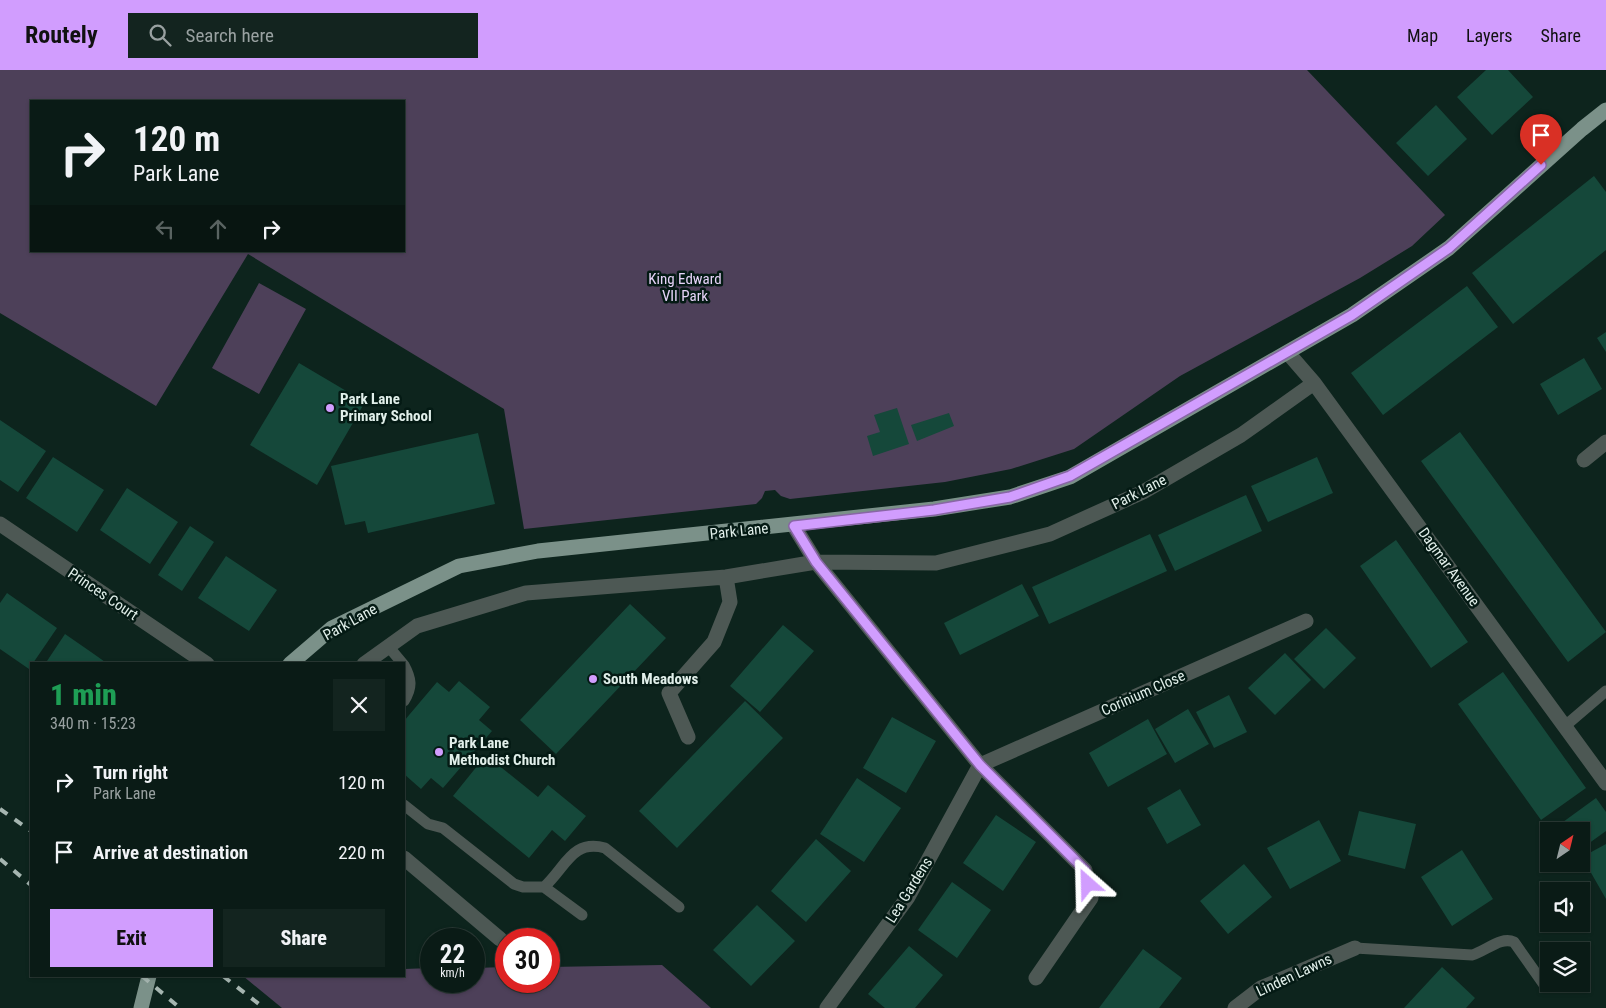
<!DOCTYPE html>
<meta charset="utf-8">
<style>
:root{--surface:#0a1b16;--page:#13241f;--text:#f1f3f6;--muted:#99a1a1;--line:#2a3935;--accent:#d19dfe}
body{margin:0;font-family:"Roboto Condensed",sans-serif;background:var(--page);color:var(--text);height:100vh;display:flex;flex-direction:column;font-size:19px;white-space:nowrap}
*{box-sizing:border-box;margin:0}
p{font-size:16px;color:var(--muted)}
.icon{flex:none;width:28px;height:28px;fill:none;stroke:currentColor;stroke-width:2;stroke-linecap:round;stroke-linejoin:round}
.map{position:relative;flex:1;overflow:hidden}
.details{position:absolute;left:30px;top:592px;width:375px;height:315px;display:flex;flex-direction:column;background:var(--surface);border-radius:0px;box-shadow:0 1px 4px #0004,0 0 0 1px var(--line)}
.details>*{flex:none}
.guide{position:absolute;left:30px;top:30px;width:375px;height:152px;border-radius:0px;box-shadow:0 1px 4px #0004,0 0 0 1px var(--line);background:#0a1b16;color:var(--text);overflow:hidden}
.needle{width:32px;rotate:35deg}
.controls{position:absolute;left:1540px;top:752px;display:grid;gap:10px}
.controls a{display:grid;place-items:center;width:50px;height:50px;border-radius:0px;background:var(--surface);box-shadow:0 1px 4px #0004,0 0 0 1px var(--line);font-size:25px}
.speed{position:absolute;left:420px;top:858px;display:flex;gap:10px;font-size:25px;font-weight:700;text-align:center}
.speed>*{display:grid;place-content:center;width:65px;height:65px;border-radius:50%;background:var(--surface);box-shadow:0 1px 4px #0004,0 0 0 1px var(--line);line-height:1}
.speed small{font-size:12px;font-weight:400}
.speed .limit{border:8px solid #d22;background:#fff;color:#111}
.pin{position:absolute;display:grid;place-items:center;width:42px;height:42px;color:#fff;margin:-51px -21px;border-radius:50% 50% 50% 0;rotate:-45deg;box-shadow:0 0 5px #0007}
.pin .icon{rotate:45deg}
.me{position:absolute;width:55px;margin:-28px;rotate:335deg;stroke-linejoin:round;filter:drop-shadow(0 0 4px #0008)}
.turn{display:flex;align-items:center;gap:18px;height:105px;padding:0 20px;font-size:22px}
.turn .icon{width:65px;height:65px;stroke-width:2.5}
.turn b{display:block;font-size:35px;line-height:42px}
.lanes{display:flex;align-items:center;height:48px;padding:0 20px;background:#0003;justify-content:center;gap:25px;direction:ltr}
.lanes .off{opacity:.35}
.round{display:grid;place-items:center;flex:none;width:52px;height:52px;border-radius:0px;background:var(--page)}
.headline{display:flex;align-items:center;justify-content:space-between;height:85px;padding:0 20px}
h1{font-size:30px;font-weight:800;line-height:38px;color:#1e9e55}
.button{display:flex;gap:10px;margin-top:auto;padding:10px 20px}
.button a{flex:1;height:58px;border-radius:0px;background:var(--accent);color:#111;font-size:20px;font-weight:800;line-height:58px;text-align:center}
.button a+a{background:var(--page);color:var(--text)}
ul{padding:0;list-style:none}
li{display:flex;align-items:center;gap:15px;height:70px;padding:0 20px}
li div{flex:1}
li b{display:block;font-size:19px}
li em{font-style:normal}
header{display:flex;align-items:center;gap:30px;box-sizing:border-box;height:70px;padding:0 25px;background:var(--accent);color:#111}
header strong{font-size:24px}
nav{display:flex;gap:28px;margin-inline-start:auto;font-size:18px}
.search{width:350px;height:45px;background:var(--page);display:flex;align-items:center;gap:12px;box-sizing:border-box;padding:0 18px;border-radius:0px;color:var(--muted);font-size:19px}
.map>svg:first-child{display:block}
.green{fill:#4d4059;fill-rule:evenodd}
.building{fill:#15483a}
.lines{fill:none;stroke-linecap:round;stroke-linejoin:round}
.lane{stroke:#4d5854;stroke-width:11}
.street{stroke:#4d5854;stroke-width:15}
.primary{stroke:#7b9189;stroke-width:15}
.rail{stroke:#a5b5b0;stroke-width:4;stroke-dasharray:9 9;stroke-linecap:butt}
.route-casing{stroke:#8866a5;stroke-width:12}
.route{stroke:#d19dfe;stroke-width:9}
.poi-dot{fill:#d19dfe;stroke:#041a14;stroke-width:2}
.labels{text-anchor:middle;stroke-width:5;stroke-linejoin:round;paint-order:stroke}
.park-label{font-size:15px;fill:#e6d3f8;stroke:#041a14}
.poi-label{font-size:15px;font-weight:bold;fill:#e1efea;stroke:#041a14;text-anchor:start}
.street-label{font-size:15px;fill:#e1efea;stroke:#041a14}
</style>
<header>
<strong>Routely</strong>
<div class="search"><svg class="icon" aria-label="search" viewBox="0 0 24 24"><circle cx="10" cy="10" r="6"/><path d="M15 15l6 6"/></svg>Search here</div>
<nav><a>Map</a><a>Layers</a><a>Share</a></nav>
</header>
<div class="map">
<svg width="1606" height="938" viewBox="0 0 1606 938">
<rect width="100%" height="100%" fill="#0d241d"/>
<!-- green -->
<path class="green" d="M0,0H1307L1445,145L1412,176L1360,208L1180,306L1074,379L1011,399L945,412L790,429L781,426L775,420L765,421L762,428L756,434L524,459L504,339L248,184L156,336L0,243ZM31,31H404V181H31Z
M259,213L306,239L259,324L212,298Z
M662,895L711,938H282L243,906H404V899L431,898V911H474V898L506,897V911H549V897Z"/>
<!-- building -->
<path class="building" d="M1486,0H1508L1533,27L1492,65L1457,27Z
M1436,35L1467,69L1428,106L1396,73Z
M1594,106L1606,122V180L1513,254L1472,203Z
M1467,216L1498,257L1383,345L1351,303Z
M1606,262V282L1597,268Z
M1584,288L1602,319L1558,345L1540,314Z
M299,293L365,332L317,415L250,375Z
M897,338L909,374L873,386L867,366L880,362L874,345Z
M949,343L954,356L917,371L911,355Z
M0,350L46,381L18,422L0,410Z
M1460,362L1606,562L1568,592L1421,391Z
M478,363L495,434L368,463L365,451L345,455L331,396Z
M53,387L104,420L77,462L26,428Z
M1317,387L1333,423L1268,452L1251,416Z
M127,418L178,452L150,494L100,460Z
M1246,425L1262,461L1175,501L1158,465Z
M190,456L214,472L182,521L158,505Z
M1150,464L1167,501L1049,554L1032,517Z
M1396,470L1468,572L1431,598L1360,496Z
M226,486L277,520L249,561L198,528Z
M1022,514L1039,546L960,585L944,553Z
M7,523L57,558L29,599L0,579V533Z
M630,534L666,568L556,684L520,650Z
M783,555L814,581L760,642L730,616Z
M1326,558L1356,588L1324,619L1294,589Z
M65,564L91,582L108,594H45Z
M1285,583L1311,610L1275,645L1248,618Z
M1503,602L1586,718L1541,750L1458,634Z
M459,611L490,637L479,650L492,661L443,718L431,708L421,719L404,704V651L437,612L449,622Z
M1229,625L1247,662L1214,678L1196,642Z
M745,631L783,668L677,778L639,741Z
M1188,639L1209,674L1175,693L1155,659Z
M892,647L936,671L906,723L863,698Z
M1148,649L1167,684L1108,717L1089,683Z
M486,685L538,727L548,715L586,746L565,771L552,760L529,788L453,726Z
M857,708L901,738L864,792L820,764Z
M1180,719L1201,755L1167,774L1147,738Z
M1596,728L1606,742V761L1581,779V761H1569L1563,752Z
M1359,741L1416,754L1405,799L1348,785Z
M996,745L1036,772L1003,821L963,793Z
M1319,750L1341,791L1290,819L1267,778Z
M816,769L851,801L806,852L771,821Z
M1606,774V829L1582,787Z
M1462,780L1493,829L1452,856L1421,807Z
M1244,794L1272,827L1228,864L1200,831Z
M952,812L991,840L957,888L918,860Z
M757,835L795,871L751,916L713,880Z
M909,876L943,905L915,938H885L868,924Z
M1143,879L1182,908L1159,938H1099Z
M1442,897L1475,928L1466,938H1404Z"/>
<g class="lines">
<!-- lane -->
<path class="lane" d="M388,576L403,594
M404,595C411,608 413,617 404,631
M1565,656L1606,621
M404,735L428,754L443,758L514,814L523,817H544C566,797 572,769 605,778L679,837
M544,817L582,845
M1355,878L1472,885C1486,881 1501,866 1514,872L1545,916"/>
<!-- street -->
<path class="street" d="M1288,283L1314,313L1606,713
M1584,390L1606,372
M0,454L207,594
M794,456L816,492L980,695L1085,800L1091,828L1036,908
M364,594L417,556L526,523L726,507L816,492L936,493L1050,464L1143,422L1241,365L1314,313
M688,667L669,623L714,572L730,532L726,507
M404,788L500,869
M827,938L908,827L980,695L1306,551
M1235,938L1261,918L1355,878"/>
<!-- primary -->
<path class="primary" d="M290,594L332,558L459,496L538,481L934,439L1010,427L1070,407L1352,245L1449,178L1582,59L1606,40
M141,938L149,906"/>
<!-- rail -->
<path class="rail" d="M0,739L31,761
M0,789L31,815
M142,906L180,938
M223,906L264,938"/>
</g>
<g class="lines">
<defs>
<path id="route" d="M1088,814L1085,800L980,695L816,492L794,456L934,440L1010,427L1070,406L1352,245L1449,178L1541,95"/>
</defs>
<!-- route casing -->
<use href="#route" class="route-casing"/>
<!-- route -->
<use href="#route" class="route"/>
</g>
<!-- markers -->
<g class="poi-dot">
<circle cx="330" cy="338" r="5"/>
<circle cx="593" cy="609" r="5"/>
<circle cx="439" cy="682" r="5"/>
</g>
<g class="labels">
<!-- park labels -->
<g class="park-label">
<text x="685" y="214">King Edward<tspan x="685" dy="17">VII Park</tspan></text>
</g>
<!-- poi labels -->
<g class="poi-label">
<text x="340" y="334">Park Lane<tspan x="340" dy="17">Primary School</tspan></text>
<text x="603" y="614">South Meadows</text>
<text x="449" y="678">Park Lane<tspan x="449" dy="17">Methodist Church</tspan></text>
</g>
<!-- street labels -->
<g class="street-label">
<text transform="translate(1139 422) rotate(-27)" y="5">Park Lane</text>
<text transform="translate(739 461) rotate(-6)" y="5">Park Lane</text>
<text transform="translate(1449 497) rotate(54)" y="5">Dagmar Avenue</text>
<text transform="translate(103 524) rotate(34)" y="5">Princes Court</text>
<text transform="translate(350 552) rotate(-29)" y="5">Park Lane</text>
<text transform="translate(1143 623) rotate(-24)" y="5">Corinium Close</text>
<text transform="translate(909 820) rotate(-58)" y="5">Lea Gardens</text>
<text transform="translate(1294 905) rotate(-25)" y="5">Linden Lawns</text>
</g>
</g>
</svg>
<div class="controls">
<a><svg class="needle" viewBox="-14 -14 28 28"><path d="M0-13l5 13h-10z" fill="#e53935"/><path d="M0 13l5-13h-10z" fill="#99a1a1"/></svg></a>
<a><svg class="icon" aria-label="sound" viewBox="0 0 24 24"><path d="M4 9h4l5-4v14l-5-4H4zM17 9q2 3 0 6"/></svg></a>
<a><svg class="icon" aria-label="layers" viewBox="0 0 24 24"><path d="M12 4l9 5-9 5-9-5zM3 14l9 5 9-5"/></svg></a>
</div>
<div class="speed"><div>22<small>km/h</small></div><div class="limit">30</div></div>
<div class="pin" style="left:1541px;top:95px;background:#d93025"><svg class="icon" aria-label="arrive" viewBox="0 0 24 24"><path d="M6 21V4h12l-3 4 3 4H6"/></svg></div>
<svg class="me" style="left:1088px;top:814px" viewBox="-20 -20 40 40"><path d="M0-17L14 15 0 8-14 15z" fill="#d19dfe" stroke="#fff" stroke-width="4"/></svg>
<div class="guide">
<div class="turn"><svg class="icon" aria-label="right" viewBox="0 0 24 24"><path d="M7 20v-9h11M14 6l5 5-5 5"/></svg><div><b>120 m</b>Park Lane</div></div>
<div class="lanes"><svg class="icon off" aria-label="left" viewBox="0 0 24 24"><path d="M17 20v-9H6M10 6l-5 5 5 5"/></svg><svg class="icon off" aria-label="ahead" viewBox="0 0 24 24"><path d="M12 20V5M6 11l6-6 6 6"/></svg><svg class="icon" aria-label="right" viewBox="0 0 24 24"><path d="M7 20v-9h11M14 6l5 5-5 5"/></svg></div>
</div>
<section class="details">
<div class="headline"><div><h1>1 min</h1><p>340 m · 15:23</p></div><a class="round"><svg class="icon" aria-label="close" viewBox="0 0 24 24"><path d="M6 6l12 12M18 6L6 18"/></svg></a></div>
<ul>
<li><svg class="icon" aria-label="right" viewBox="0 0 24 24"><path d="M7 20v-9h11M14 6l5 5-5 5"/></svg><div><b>Turn right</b><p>Park Lane</p></div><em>120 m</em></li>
<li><svg class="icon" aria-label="arrive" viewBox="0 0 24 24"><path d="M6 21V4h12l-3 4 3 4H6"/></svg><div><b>Arrive at destination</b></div><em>220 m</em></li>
</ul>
<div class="button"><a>Exit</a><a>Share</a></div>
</section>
</div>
